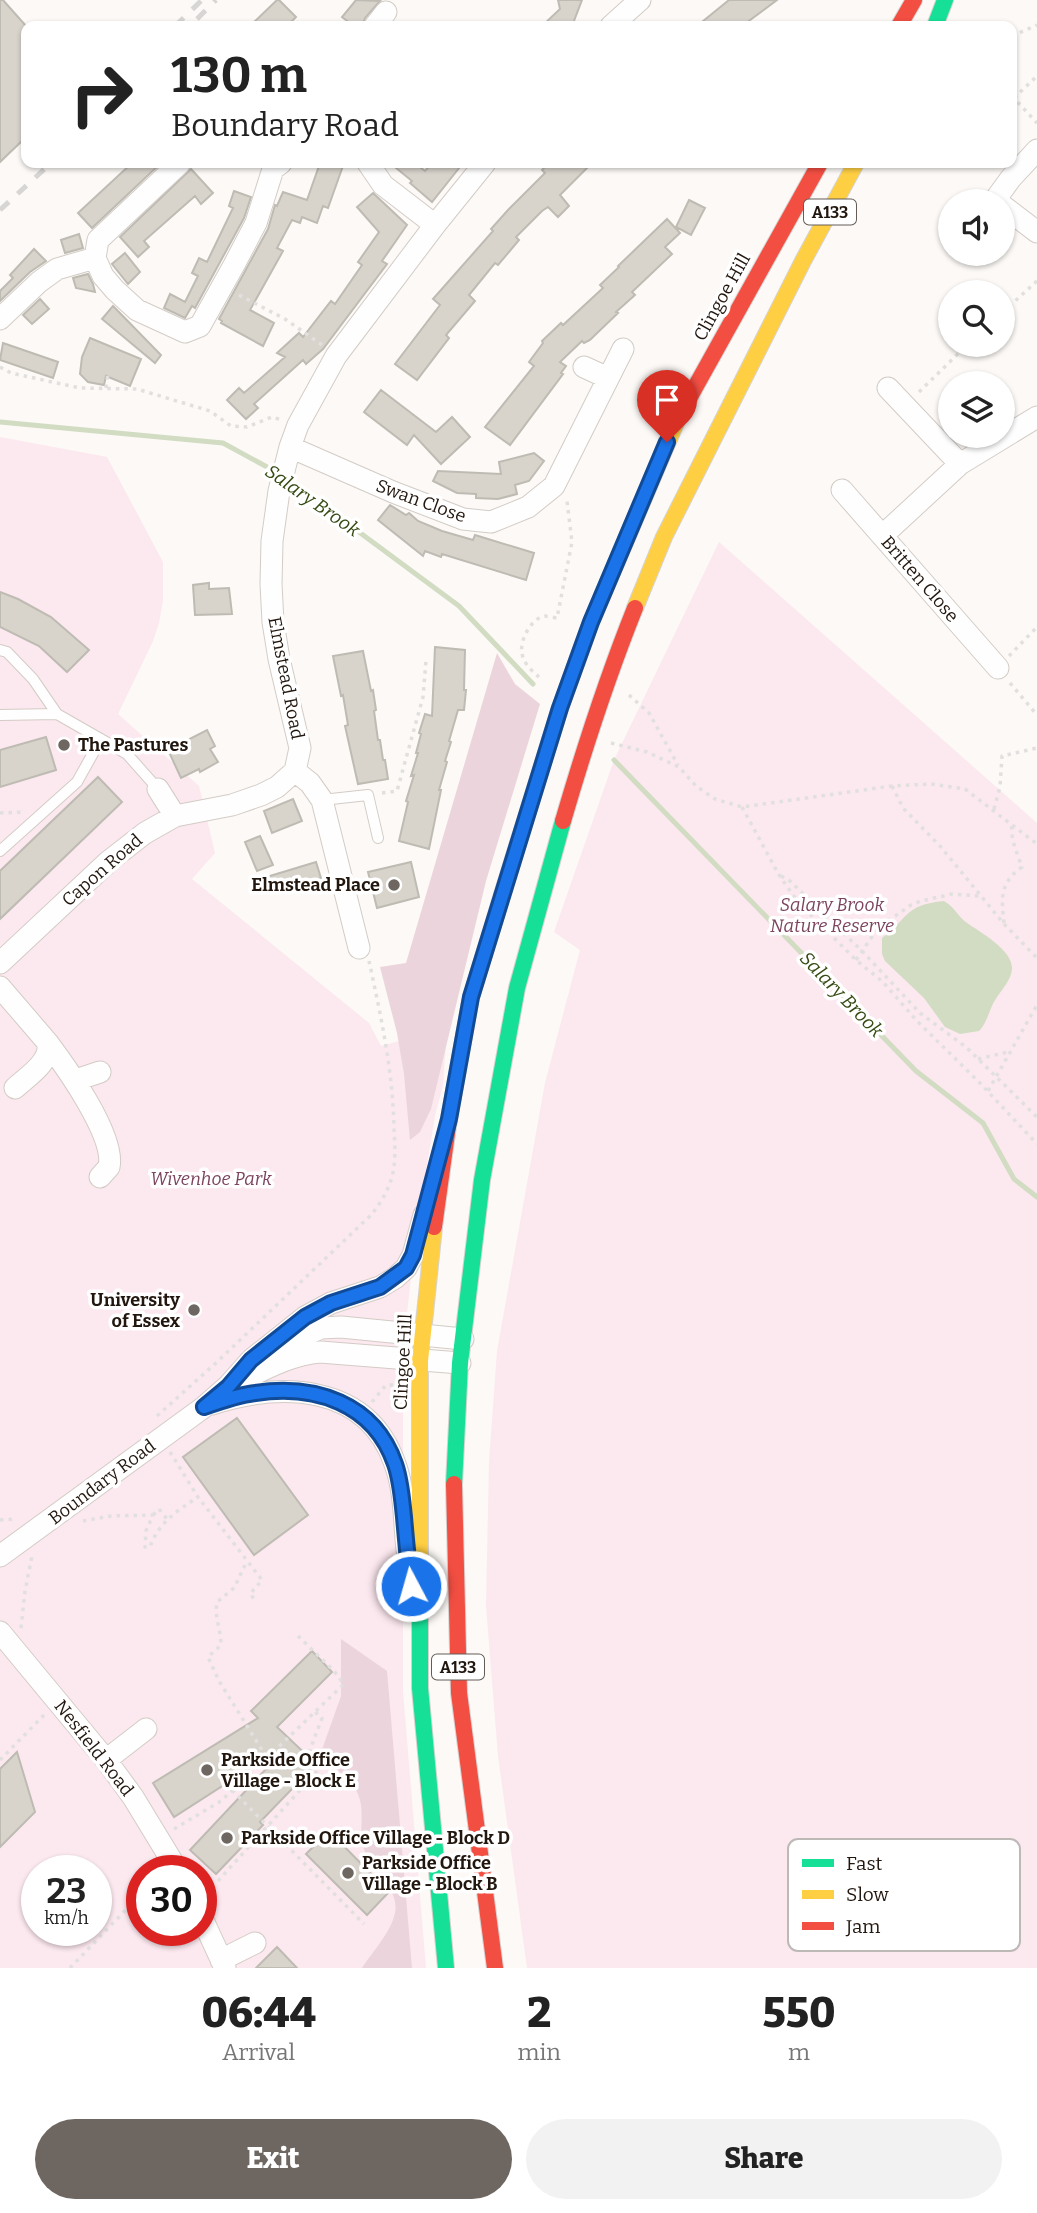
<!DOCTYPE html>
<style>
:root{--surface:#fff;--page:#f2f2f2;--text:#222;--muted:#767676;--accent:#6e6660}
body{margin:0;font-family:Bitter,serif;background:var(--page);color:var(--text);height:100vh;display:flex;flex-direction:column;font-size:26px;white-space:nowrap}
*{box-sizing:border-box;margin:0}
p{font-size:23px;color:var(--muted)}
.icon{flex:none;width:38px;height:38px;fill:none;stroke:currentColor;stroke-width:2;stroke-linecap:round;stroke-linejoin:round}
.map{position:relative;height:1968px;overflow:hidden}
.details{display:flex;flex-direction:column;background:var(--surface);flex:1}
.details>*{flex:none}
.top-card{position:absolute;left:21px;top:21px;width:996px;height:147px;border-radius:14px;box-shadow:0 2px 5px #0004;background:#fff;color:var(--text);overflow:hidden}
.fabs{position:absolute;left:938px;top:189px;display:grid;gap:14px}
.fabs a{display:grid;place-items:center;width:77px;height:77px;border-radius:50%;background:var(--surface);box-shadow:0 2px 5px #0004;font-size:35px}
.speed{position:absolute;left:21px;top:1855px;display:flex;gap:14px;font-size:35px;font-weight:700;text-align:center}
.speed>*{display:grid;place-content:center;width:91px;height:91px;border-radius:50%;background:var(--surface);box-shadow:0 2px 5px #0004;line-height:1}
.speed small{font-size:18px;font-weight:400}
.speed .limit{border:10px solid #d22;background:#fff;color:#111}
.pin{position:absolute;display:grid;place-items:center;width:60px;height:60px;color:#fff;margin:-72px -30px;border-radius:50% 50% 50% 0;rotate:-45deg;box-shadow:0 0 7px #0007}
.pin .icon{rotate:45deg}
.me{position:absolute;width:77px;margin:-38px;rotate:354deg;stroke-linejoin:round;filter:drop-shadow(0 0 5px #0008)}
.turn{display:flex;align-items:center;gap:24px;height:147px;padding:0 35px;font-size:32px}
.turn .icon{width:91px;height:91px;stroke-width:2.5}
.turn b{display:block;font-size:49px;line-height:60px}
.eta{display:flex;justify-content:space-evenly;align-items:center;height:119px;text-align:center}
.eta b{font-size:42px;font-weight:800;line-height:49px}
.action{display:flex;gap:14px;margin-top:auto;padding:14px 35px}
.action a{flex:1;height:80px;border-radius:42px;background:var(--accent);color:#fff;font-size:28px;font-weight:800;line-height:80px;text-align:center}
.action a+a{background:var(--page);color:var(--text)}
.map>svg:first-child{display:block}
.green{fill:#fce8ef;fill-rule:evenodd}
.forest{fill:#ecd4dc}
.water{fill:#d1dcc2}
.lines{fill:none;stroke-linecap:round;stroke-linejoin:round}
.stream{stroke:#d1dcc2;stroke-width:5}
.building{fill:#d8d4cc;stroke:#bebbb3;stroke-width:2}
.lane-casing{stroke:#d3ccc6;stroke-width:12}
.street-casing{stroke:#d3ccc6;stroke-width:23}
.fast-casing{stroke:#d6d3d1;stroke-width:18}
.slow-casing{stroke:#d6d3d1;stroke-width:18}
.jam-casing{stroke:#d6d3d1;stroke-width:18}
.path{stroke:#e2e0df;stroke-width:3.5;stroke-dasharray:3.5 5;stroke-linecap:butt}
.lane{stroke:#fffefe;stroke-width:10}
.street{stroke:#fffefe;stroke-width:21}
.fast{stroke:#16e098;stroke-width:16}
.slow{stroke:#ffcf43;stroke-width:16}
.jam{stroke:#f24e42;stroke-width:16}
.rail{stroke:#d7d6d5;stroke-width:5;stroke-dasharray:12 12;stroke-linecap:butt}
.route-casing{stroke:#114b97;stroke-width:18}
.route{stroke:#1a73e8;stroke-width:12}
.poi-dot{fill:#6e6660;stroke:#fff;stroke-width:2.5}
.labels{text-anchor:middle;stroke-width:7;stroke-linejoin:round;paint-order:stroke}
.shield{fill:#fff;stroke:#645d57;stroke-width:2}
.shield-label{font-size:16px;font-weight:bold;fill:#22170f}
.street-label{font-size:18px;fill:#22170f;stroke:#fff}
.poi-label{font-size:18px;font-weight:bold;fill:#22170f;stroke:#fff;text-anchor:start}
.park-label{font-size:18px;font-style:italic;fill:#7b435d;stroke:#fff}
.water-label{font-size:19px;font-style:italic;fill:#354a12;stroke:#fff}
.key{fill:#fff;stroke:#bdb9b7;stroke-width:2}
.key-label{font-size:19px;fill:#22170f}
</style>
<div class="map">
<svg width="1037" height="1968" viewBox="0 0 1037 1968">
<rect width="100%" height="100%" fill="#fcf9f6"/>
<!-- green -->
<path class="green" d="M0,437L107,457L163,562V600L159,623L153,641L118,714L199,786L215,853L192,879L369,1023L381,1046L447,1028L443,1085L435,1116L417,1225L406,1322L403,1381V1692L426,1968H0ZM37,1871H96V1930H37ZM142,1871H201V1930H142Z
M719,542L1037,823V1968H527L498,1756L486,1606L489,1462L497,1351L545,1083L580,950L554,932L614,760Z"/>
<!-- forest -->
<path class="forest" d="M497,653L515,684L540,704L486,881L431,1109L420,1132L410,1140L404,1074L397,1033L380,967L406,963Z
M341,1639L387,1671L412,1968H362C373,1951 391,1932 395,1913C400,1888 372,1872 365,1852C357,1832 366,1813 358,1794C351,1777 333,1768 319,1758L341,1696Z"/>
<!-- water -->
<path class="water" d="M944,901C956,908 957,916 967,923C980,932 1013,950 1012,969C1011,980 1003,988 997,997C989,1008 988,1022 979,1031L960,1034L945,1027L924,998L885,961L882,954V938C910,917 904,905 944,901Z"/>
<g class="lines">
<!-- stream -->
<path class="stream" d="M0,422L223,443L278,473
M286,478L459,606L533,684
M614,760L916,1071L983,1123L1014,1179L1037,1197"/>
</g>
<!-- building -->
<path class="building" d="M0,0H3L26,26V137L0,162Z
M277,0H279L296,17L287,26H250Z
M356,0L380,1L365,18L362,26H354L342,17Z
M558,0H582L572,26H542L560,9Z
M729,0H777L742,26H697Z
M132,163H161L92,228L78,213Z
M320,163H344L328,208L323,206L317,223L302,217L300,223L292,220L277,248L283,251L250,310L274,323L263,346L221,323L222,321L219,319L268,229L275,205L277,206L283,192L307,200Z
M390,163H415L425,171L432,163H463L432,202L410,183L412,181Z
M549,163H592L560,195L569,206L558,217L548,207L542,211L516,237L519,240L498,265L495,263L469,295L475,301L446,335L449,338L417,380L395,364L440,305L433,299L493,231L491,229L508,210L545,173L542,170Z
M191,169L213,193L201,204L195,196L144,241L149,247L138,257L120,237Z
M234,191L251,197L244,218L195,308L192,306L185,318L164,308L170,294L185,302L198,276L192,273L199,258L207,262L233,208L229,206Z
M373,193L407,225L382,261L387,264L323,349L306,364L303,360L254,404L258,408L246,419L227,400L239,388L244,393L285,357L277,353L299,333L303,337L331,301L335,304L362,265L358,262L379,232L357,207Z
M689,200L705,208L691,235L676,227Z
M667,219L680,233L665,247L672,254L632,292L635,295L616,312L618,313L590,340L584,343L582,341L560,362L566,366L561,373L563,374L510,445L485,427L534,366L529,362L543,343L542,341L561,323L563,325L603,288L600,285L619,267L618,266Z
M79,234L83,248L65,253L61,240Z
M34,249L46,261L30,272L0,301V291L13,278L10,275Z
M125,253L140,272L128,284L112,264Z
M88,274L93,284L95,292L76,288L73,278Z
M40,299L49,309L32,324L23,315Z
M113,306L161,355L155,363L102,319Z
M90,338L141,359L130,386L106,376L104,385L88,382L80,374L82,357Z
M3,343L58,362L53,378L0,360Z
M381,390L436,432L452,417L470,437L441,464L414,435L407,445L364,412Z
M534,453L544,461L529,481L515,485L517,494L498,499L476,498V494L457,493L433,481L438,471L501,474L499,462Z
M390,505L406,515L409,513L418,521L442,531L473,540L475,535L534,553L526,580L442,554L441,557L425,551L423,556L378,520Z
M209,583V589L229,588L232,614L195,615L193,585Z
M0,592L18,599L51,617L89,650L67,672L39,646L0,627Z
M435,647L465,650L464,690H466L464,710H458L449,741L451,742L445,761L447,762L439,790H441L429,849L399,841L408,802L406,801L414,775L411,776L418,753H416L421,734L419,733L425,714L432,716Z
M363,651L371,691L373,690L376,710L374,711L378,740H380L383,760H385L388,779L358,784L345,726L348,725L343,695L341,696L333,656Z
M207,730L215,746L210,749L218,762L200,772L199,769L181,778L168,750Z
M46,737L56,770L0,787V750Z
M98,777L122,802L0,919V871Z
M293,799L302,821L272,833L264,811Z
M260,836L273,865L257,871L245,842Z
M316,862L321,878L275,892L270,876Z
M411,862L419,897L377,908L368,872Z
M237,1418L308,1515L254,1555L183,1457Z
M312,1651L332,1672L277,1727L316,1764L260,1822L263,1825L216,1874L190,1850L282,1752L280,1749L174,1817L153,1783L258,1718L251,1711Z
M17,1752L35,1812L0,1847V1769Z
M329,1831L389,1892L367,1915L306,1854Z
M277,1947L297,1968H256Z"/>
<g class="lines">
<defs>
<path id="lane" d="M0,650L7,652L33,679L57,714L127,754L158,789
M0,715L57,714
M322,800L368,795L378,838
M0,851L77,782L101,739"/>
<path id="street" d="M375,26L386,12
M611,26L640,0
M180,163L98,240L95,258L103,276L115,290L137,310L185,332L200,326L234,265L256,223L273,169L281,163
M368,163L383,185L435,225
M995,200L1011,178L1037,150
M1003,206L1037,232
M0,319L39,282L57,269L95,258
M584,367L608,378
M888,388L960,464
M290,447L393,492L463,519L491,522L528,507L554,486L623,349
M842,490L998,668
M882,536L960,464L1037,417
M295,771L300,748L279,659L273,622L271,584L272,541L279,491L290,447L298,425L336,356L435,225L485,163
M295,771L310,783L322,800L359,948
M158,789L175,816
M0,963L109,861L145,833L175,816L232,805L261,795L277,787L295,771
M0,987L48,1043C51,1062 28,1076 15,1088
M48,1043C66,1067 116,1137 109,1167L100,1177
M76,1080L100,1072
M284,1344L321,1328L341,1327L463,1339
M238,1382C265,1369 289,1355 320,1352L460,1363
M212,1404C281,1382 367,1383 395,1464C405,1491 404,1522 407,1550
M0,1556L204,1407L228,1386L251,1360L305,1317L331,1303L380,1287L395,1278L406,1268L413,1255L424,1215
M0,1632L106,1760L133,1797L178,1871
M106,1760L146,1729
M201,1916L225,1968
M221,1960L255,1943"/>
<path id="fast" d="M935,26L945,0
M454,1484L460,1363L482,1180L517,988L563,821
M420,1581V1688L446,1968"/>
<path id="slow" d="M635,608L664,537L803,261L856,163
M502,895L560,708L591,622L678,418
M420,1581V1361L434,1227"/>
<path id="jam" d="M899,26L914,0
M678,418L820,163
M563,821C584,749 607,678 635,608
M434,1227L449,1119L471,997L502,895
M454,1484L459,1693L495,1968"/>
</defs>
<!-- lane casing -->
<use href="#lane" class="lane-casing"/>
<!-- street casing -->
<use href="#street" class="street-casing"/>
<!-- fast casing -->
<use href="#fast" class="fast-casing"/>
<!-- slow casing -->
<use href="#slow" class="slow-casing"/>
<!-- jam casing -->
<use href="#jam" class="jam-casing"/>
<!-- path -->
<path class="path" d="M1012,36L1037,25
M1012,96L1037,123
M1014,98L1037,76
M239,295L285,319L322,345
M1003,312L1037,281
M0,367L11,373L80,388L137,389L210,411L231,426L247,427L272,417L282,420
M106,388L108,374
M919,392L967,345
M1009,656L1037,627
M539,677C532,671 523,663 522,653C519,641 532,617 545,616C546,616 556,618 557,618L572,542L567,501
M1010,683L1037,715
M629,695L649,713L678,765
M611,743L647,752L679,767L696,786L715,799L742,807L892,786L931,784L965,789L1037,844
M892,786L903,808L940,846L1004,924L1037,958
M382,793L397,791L423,697L426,661
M742,807L779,875L798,902L856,960L883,982L917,1021L978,1081L1037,1144
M994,809L1000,787L1002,756L1037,748
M0,813L24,812
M781,876L790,881L862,951L920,1013L966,1047L1037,1117
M1004,923C1001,897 1000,883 1022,867C1017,853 1010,838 1012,824
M856,960L878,928L911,905L921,901L952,894L979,896
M978,1059L1008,1052
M988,1091L1037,1005
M372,1402L386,1385H395
M157,1416L217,1362L371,1215C380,1204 388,1191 392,1177C396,1162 395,1144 394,1128C393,1072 381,1016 369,961
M170,1452L198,1497L262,1580L250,1594L255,1600
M153,1515L159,1509L167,1519
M0,1520L16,1519
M83,1521L111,1516L153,1515L146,1531L145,1547H150C159,1522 177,1511 198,1497
M21,1628L25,1591L32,1556
M267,1758L344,1684L334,1671L296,1634
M0,1760L45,1714
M232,1790L364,1924
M174,1829L221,1801L267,1758L219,1681L208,1657L221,1645C221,1629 214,1617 217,1602L234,1588L247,1561
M218,1881L320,1768L310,1750L322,1718L315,1712
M70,1968L142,1893"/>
<!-- lane -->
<use href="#lane" class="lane"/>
<!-- street -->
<use href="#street" class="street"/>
<!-- fast -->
<use href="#fast" class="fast"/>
<!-- slow -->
<use href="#slow" class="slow"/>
<!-- jam -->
<use href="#jam" class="jam"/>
<!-- rail -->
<path class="rail" d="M197,19L216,0
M175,26L202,0
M0,210L51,163"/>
</g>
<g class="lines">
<defs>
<path id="route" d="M411,1586C408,1563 406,1540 404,1517C402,1499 401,1481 395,1464C374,1403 315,1384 255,1393C238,1395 221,1401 204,1407L228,1387L251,1360L305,1317L331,1303L380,1287L406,1268L413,1255L449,1119L471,997L560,708L591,622L667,442"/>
</defs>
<!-- route casing -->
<use href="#route" class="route-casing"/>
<!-- route -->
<use href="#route" class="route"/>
</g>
<!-- markers -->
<g class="poi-dot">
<circle cx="64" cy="745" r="7"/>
<circle cx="394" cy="885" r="7"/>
<circle cx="194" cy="1310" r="7"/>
<circle cx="207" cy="1770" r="7"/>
<circle cx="227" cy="1838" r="7"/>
<circle cx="348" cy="1873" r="7"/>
</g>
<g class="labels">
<!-- shield labels -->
<g class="shield">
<rect x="804" y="199.5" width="52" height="25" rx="5"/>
<rect x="432" y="1654.5" width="52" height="25" rx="5"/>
</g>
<g class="shield-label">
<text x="830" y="218">A133</text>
<text x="458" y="1673">A133</text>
</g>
<!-- street labels -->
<g class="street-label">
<text transform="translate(722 297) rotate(-61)" y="6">Clingoe Hill</text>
<text transform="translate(421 501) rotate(20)" y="6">Swan Close</text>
<text transform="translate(920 579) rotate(49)" y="6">Britten Close</text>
<text transform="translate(286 678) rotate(79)" y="6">Elmstead Road</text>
<text transform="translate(102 870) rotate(-41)" y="6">Capon Road</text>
<text transform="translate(403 1362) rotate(-87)" y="6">Clingoe Hill</text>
<text transform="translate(102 1482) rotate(-37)" y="6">Boundary Road</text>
<text transform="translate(94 1748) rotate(52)" y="6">Nesfield Road</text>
</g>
<!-- poi labels -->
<g class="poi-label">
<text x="78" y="751">The Pastures</text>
<text x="380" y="891" text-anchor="end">Elmstead Place</text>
<text x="180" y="1306" text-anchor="end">University<tspan x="180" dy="21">of Essex</tspan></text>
<text x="221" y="1766">Parkside Office<tspan x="221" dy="21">Village - Block E</tspan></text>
<text x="241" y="1844">Parkside Office Village - Block D</text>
<text x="362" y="1869">Parkside Office<tspan x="362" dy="21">Village - Block B</tspan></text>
</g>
<!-- park labels -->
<g class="park-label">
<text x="832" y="911">Salary Brook<tspan x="832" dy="21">Nature Reserve</tspan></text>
<text x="211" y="1185">Wivenhoe Park</text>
</g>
<!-- water labels -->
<g class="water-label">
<text transform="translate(313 500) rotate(35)" y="7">Salary Brook</text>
<text transform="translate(842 994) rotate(46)" y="7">Salary Brook</text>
</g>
</g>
<!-- legend -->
<rect x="788" y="1839" width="232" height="112" rx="10" class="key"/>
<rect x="802" y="1859" width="32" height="8" fill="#16e098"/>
<rect x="802" y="1890" width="32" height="9" fill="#ffcf43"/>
<rect x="802" y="1922" width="32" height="8" fill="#f24e42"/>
<g class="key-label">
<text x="846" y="1870">Fast</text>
<text x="846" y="1901">Slow</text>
<text x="846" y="1933">Jam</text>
</g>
</svg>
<div class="fabs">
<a><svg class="icon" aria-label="sound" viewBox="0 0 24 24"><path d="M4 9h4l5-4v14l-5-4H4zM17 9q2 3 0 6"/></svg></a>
<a><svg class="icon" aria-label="search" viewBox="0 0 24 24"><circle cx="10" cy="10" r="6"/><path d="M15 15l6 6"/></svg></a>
<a><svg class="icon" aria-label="layers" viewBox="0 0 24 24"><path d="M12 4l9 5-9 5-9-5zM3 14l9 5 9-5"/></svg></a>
</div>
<div class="speed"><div>23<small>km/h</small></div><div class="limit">30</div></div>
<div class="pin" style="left:667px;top:442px;background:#d93025"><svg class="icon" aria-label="arrive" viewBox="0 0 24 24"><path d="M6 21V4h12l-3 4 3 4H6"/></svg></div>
<svg class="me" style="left:411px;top:1586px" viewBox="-20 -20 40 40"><circle r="17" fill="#1a73e8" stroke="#fff" stroke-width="3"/><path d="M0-11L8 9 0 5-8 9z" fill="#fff"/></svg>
<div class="top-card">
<div class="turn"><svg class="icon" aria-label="right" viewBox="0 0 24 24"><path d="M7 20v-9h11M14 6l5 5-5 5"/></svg><div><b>130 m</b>Boundary Road</div></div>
</div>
</div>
<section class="details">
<div class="eta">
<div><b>06:44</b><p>Arrival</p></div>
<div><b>2</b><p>min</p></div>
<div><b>550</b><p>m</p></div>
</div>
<div class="action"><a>Exit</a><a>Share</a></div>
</section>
